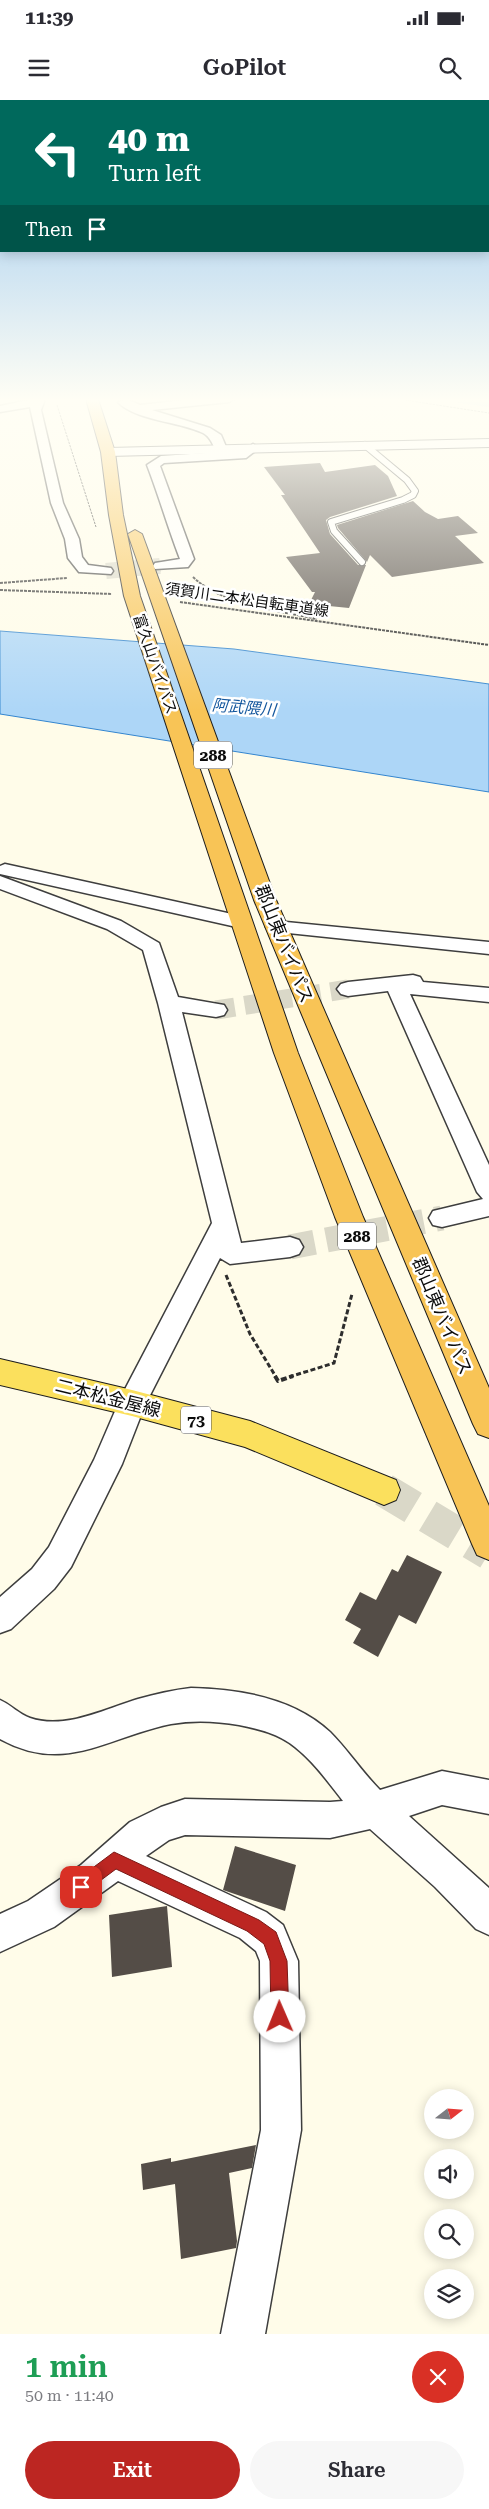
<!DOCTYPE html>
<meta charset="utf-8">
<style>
:root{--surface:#fff;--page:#f7f7f7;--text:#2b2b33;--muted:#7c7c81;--accent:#bc2622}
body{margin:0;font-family:"Roboto Serif","Noto Sans JP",serif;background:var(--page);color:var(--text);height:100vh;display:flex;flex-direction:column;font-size:19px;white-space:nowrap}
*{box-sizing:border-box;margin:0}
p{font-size:16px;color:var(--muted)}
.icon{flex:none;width:28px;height:28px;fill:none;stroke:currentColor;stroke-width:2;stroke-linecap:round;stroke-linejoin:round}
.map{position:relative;height:2234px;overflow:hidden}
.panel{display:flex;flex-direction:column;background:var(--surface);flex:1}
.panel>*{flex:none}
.banner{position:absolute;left:0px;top:0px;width:490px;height:152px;box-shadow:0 2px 12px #0003;background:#00695c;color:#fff;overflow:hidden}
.needle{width:32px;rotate:73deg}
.controls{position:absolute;left:424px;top:1989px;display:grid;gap:10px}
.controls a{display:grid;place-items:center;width:50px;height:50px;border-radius:50%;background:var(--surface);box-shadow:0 2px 12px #0003;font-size:25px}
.pin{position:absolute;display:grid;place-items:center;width:42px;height:42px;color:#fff;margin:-21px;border-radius:10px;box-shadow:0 2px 8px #0006}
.me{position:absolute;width:55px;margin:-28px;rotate:359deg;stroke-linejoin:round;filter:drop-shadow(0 0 4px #0008)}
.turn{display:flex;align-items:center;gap:18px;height:105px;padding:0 25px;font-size:22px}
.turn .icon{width:65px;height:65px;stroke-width:2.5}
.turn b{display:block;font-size:35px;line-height:42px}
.then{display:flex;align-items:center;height:48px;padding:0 25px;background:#0003;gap:10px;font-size:19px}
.round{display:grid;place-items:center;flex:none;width:52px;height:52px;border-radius:26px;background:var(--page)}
.overview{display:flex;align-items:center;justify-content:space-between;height:85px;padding:0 25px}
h1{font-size:30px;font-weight:600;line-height:38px;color:#1e9e55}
.primary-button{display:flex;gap:10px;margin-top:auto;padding:10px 25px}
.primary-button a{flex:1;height:58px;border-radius:30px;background:var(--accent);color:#fff;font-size:20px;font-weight:600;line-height:58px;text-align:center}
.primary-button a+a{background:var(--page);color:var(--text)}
.status{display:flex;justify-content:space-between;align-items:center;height:35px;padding:0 25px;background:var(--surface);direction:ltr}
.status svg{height:14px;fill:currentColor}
header{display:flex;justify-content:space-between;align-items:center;height:65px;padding:0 25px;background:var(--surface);font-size:22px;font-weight:600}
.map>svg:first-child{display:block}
.water{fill:#add6f7;stroke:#3385cf}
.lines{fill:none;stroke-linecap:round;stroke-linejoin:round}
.river{fill:#add6f7;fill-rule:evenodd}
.building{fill:#544d47}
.minor-tunnel-far3{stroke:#dad8c8;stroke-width:12;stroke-dasharray:12 6;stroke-linecap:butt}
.minor-tunnel-far2{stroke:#dad8c8;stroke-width:16;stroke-dasharray:16 8;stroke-linecap:butt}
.minor-tunnel-far1{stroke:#dad8c8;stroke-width:19;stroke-dasharray:19 10;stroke-linecap:butt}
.minor-tunnel{stroke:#dad8c8;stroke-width:25;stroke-dasharray:25 12;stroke-linecap:butt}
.primary-tunnel{stroke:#dad8c8;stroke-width:34;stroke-dasharray:34 17;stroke-linecap:butt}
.service-casing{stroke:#3e3e3e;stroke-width:8}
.minor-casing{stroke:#3e3e3e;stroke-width:3}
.tertiary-casing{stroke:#3e3e3e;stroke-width:2}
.primary-casing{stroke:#1c1c1c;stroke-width:2}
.trunk-casing{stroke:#1c1c1c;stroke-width:2}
.path-far3{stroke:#2d2d2d;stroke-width:1;stroke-dasharray:2.5 1;stroke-linecap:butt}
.path-far2{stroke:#2d2d2d;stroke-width:2;stroke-dasharray:3 1;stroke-linecap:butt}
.path-far1{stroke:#2d2d2d;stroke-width:3;stroke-dasharray:5 2.5;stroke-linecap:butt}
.path{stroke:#2d2d2d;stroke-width:4;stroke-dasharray:6 3;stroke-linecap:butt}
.service{stroke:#fff;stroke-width:6}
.minor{fill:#fff;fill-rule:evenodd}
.tertiary{fill:#fff;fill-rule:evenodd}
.primary{fill:#fbe05d;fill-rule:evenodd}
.trunk{fill:#f8c456;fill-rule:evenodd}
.route{fill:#bc2622;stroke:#7a1916}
.labels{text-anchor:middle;stroke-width:5;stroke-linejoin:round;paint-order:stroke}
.far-street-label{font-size:15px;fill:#0b0b0b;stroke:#fff}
.far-water-label{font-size:16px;font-style:italic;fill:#14579d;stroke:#fff}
.shield{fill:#fff;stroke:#545454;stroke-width:1}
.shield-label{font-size:16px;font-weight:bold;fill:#0b0b0b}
.street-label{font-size:18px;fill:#0b0b0b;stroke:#fff}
</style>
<div class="status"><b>11:39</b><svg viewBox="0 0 49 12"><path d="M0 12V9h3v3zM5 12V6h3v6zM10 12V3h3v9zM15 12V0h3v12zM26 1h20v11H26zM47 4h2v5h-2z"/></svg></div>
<header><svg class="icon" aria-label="menu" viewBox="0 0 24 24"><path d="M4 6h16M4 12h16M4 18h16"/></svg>GoPilot<svg class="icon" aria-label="search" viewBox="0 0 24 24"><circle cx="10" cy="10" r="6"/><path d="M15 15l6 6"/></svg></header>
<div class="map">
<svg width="489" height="2234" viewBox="0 0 489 2234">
<rect width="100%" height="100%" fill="#fffce9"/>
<!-- water -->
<path class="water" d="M0,531L234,549L489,584V692L0,614Z"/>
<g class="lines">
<!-- river -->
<path class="river" d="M456,299H489V307L459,303Z"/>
</g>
<!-- building -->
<path class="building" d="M320,363L325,372L375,365L388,376L397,396L330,417L326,420L330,434L358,465H366L349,508L309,504L315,492H312L286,457L320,453L281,395H285L264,367Z
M413,401L425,412L438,419L458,416L478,433L455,436L484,463L392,477L370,455L367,462L338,428L337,425Z
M407,1455L442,1472L416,1524L399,1515L378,1557L353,1543L361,1529L345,1520L360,1492L376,1500L392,1469L398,1472Z
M235,1746L296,1765L285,1811L223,1790Z
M167,1806L172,1867L112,1877L109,1815Z
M256,2045L252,2068L229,2073L237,2141L236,2148L181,2159L175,2084L143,2090L141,2064L171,2058V2062Z"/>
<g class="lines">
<!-- minor-tunnel-far3 -->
<path class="minor-tunnel-far3" d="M154,467L160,466"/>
<!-- minor-tunnel-far2 -->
<path class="minor-tunnel-far2" d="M106,471L160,466"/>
<!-- minor-tunnel-far1 -->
<path class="minor-tunnel-far1" d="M216,910L348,889"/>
<!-- minor-tunnel -->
<path class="minor-tunnel" d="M290,1147L442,1118"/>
<!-- primary-tunnel -->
<path class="primary-tunnel" d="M384,1390L489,1453"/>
<defs>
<path id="service" d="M362,462L334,431L331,422L403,400L413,395L415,391L407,380L365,345"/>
<path id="minor" d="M33,299H45L41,310L63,403L79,439L82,457L88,465L111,468L113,471L111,474L79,472L68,458L65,439L51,403L30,307L0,312V306Z
M194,299H234L229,302L152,310L210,328L221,335L227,349L223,352L243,351L253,344L259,348L246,358L164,363L160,366L194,459L188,467L155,469L153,466L155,463L180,459C168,428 159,396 147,365L161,356L220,352C212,349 213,338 203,333C181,322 134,320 118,302L126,299L140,305Z
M5,764L241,816L248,818L251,822L248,826L241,828L0,774V766Z
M0,776L121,821L159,843L178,897L224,905L227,910L224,915L216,917L182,912L241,1143L290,1137L299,1140L303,1147L299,1154L290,1157L230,1164L220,1158L145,1305L122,1364L71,1467L54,1489L11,1529L0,1533V1497L32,1469L49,1447L94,1360L122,1295L212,1123L158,903L143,850L107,829L0,789Z
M276,821L489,842V854L269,831L266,827L269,823Z
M413,875L420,877L423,882L489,888V902L410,894L489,1065V1116L442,1127L433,1125L429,1118L433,1111L483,1099L477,1092L388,891L348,896L341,894L337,889L341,884L348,882Z
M191,1588C239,1589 294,1598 330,1632C348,1650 362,1672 380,1690L442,1671L489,1680V1714L442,1705L409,1716L489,1788V1835L476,1829L435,1787L370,1729L330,1738L185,1735L169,1740L146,1756L266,1812L283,1825L298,1861L301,2030L265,2234H221L261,2030L260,1861L256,1851L240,1838L118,1781L54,1827L0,1852V1814L28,1801L81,1765L130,1722L161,1707L185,1699L330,1702L343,1701C328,1682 314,1662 295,1647C279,1634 259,1629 239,1625C216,1621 193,1620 171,1624C107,1637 65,1675 0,1639V1600C11,1605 19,1614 30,1618C65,1630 105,1609 138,1599C156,1594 173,1590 191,1588Z"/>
<path id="tertiary" d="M489,339V347L108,356L101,352L108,348Z"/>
<path id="primary" d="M0,1259L132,1290L250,1321L396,1380L400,1390L396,1400L384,1405L245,1347L132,1316L0,1285Z"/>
<path id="trunk" d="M86,299H98L115,352L123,415L140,496L298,953L363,1117L489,1406V1460L477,1455L472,1444L335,1117L274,953L124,496L109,415L101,352Z
M135,430L142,434L276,800L489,1288V1338L478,1334L473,1324L254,800L128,434Z"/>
</defs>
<!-- service casing -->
<use href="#service" class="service-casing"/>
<!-- minor casing -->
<use href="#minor" class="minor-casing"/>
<!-- tertiary casing -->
<use href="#tertiary" class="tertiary-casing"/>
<!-- primary casing -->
<use href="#primary" class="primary-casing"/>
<!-- trunk casing -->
<use href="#trunk" class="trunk-casing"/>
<!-- path-far3 -->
<path class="path-far3" d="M398,299L489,313
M57,305L96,427"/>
<!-- path-far2 -->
<path class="path-far2" d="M193,477C224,506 277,510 317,519
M0,483L67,478
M0,490L112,494
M180,502L489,545"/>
<!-- path-far1 -->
<path class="path-far1" d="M226,1175L250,1234L276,1277
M289,1277L334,1263L352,1194"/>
<!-- path -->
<path class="path" d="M275,1276L278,1281L293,1276"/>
<!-- service -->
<use href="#service" class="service"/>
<!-- minor -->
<use href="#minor" class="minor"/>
<!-- tertiary -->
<use href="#tertiary" class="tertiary"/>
<!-- primary -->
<use href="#primary" class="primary"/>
<!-- trunk -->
<use href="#trunk" class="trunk"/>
</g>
<!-- sky -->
<linearGradient id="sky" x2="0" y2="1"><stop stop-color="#90c2ee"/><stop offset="0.49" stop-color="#fffef5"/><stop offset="1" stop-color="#fffef5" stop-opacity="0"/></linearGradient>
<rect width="489" height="612" fill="url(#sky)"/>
<!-- route -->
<path class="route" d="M114,1752L259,1820L276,1832L287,1861L289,1917L286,1924L280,1926L274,1924L271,1917L270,1861L264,1844L247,1831L116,1769L81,1795L75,1793L72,1787L75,1781Z"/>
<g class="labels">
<!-- far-street labels -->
<g class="far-street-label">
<text transform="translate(247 500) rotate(8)" y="5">須賀川二本松自転車道線</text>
<text transform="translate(155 564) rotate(71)" y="5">富久山バイパス</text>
</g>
<!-- far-water labels -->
<g class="far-water-label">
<text transform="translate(244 607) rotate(5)" y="6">阿武隈川</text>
</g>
<!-- shield labels -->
<g class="shield">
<rect x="194" y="641.5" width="38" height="27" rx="4"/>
<rect x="338" y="1122.5" width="38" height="27" rx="4"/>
<rect x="181" y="1306.5" width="30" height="27" rx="4"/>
</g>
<g class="shield-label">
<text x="213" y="661">288</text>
<text x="357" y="1142">288</text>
<text x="196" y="1326">73</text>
</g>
<!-- street labels -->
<g class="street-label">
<text transform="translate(284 844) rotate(68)" y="6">郡山東バイパス</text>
<text transform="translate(442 1216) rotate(67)" y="6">郡山東バイパス</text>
<text transform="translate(108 1298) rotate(14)" y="6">二本松金屋線</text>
</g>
</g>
</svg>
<div class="controls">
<a><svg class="needle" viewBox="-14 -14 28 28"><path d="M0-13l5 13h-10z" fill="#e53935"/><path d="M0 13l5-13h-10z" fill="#7c7c81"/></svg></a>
<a><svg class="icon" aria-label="sound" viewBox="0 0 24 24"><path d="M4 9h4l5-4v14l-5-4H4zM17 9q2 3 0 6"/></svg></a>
<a><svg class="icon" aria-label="search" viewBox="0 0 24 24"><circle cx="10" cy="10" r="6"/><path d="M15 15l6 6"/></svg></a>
<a><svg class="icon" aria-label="layers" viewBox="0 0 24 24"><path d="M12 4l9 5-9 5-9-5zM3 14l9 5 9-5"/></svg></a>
</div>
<div class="pin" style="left:81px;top:1787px;background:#d93025"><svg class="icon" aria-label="arrive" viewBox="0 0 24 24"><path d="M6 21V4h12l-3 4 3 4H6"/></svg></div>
<svg class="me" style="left:280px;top:1917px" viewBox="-20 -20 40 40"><circle r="19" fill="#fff"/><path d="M0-13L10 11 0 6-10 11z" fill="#bc2622"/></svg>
<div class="banner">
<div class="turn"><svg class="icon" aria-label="left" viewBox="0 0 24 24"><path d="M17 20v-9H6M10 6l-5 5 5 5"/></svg><div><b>40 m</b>Turn left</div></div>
<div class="then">Then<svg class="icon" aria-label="arrive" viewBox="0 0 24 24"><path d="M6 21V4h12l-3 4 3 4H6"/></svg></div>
</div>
</div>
<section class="panel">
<div class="overview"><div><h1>1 min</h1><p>50 m · 11:40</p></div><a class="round" style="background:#d93025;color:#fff"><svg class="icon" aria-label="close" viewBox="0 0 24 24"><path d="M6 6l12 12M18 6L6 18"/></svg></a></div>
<div class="primary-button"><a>Exit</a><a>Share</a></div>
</section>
